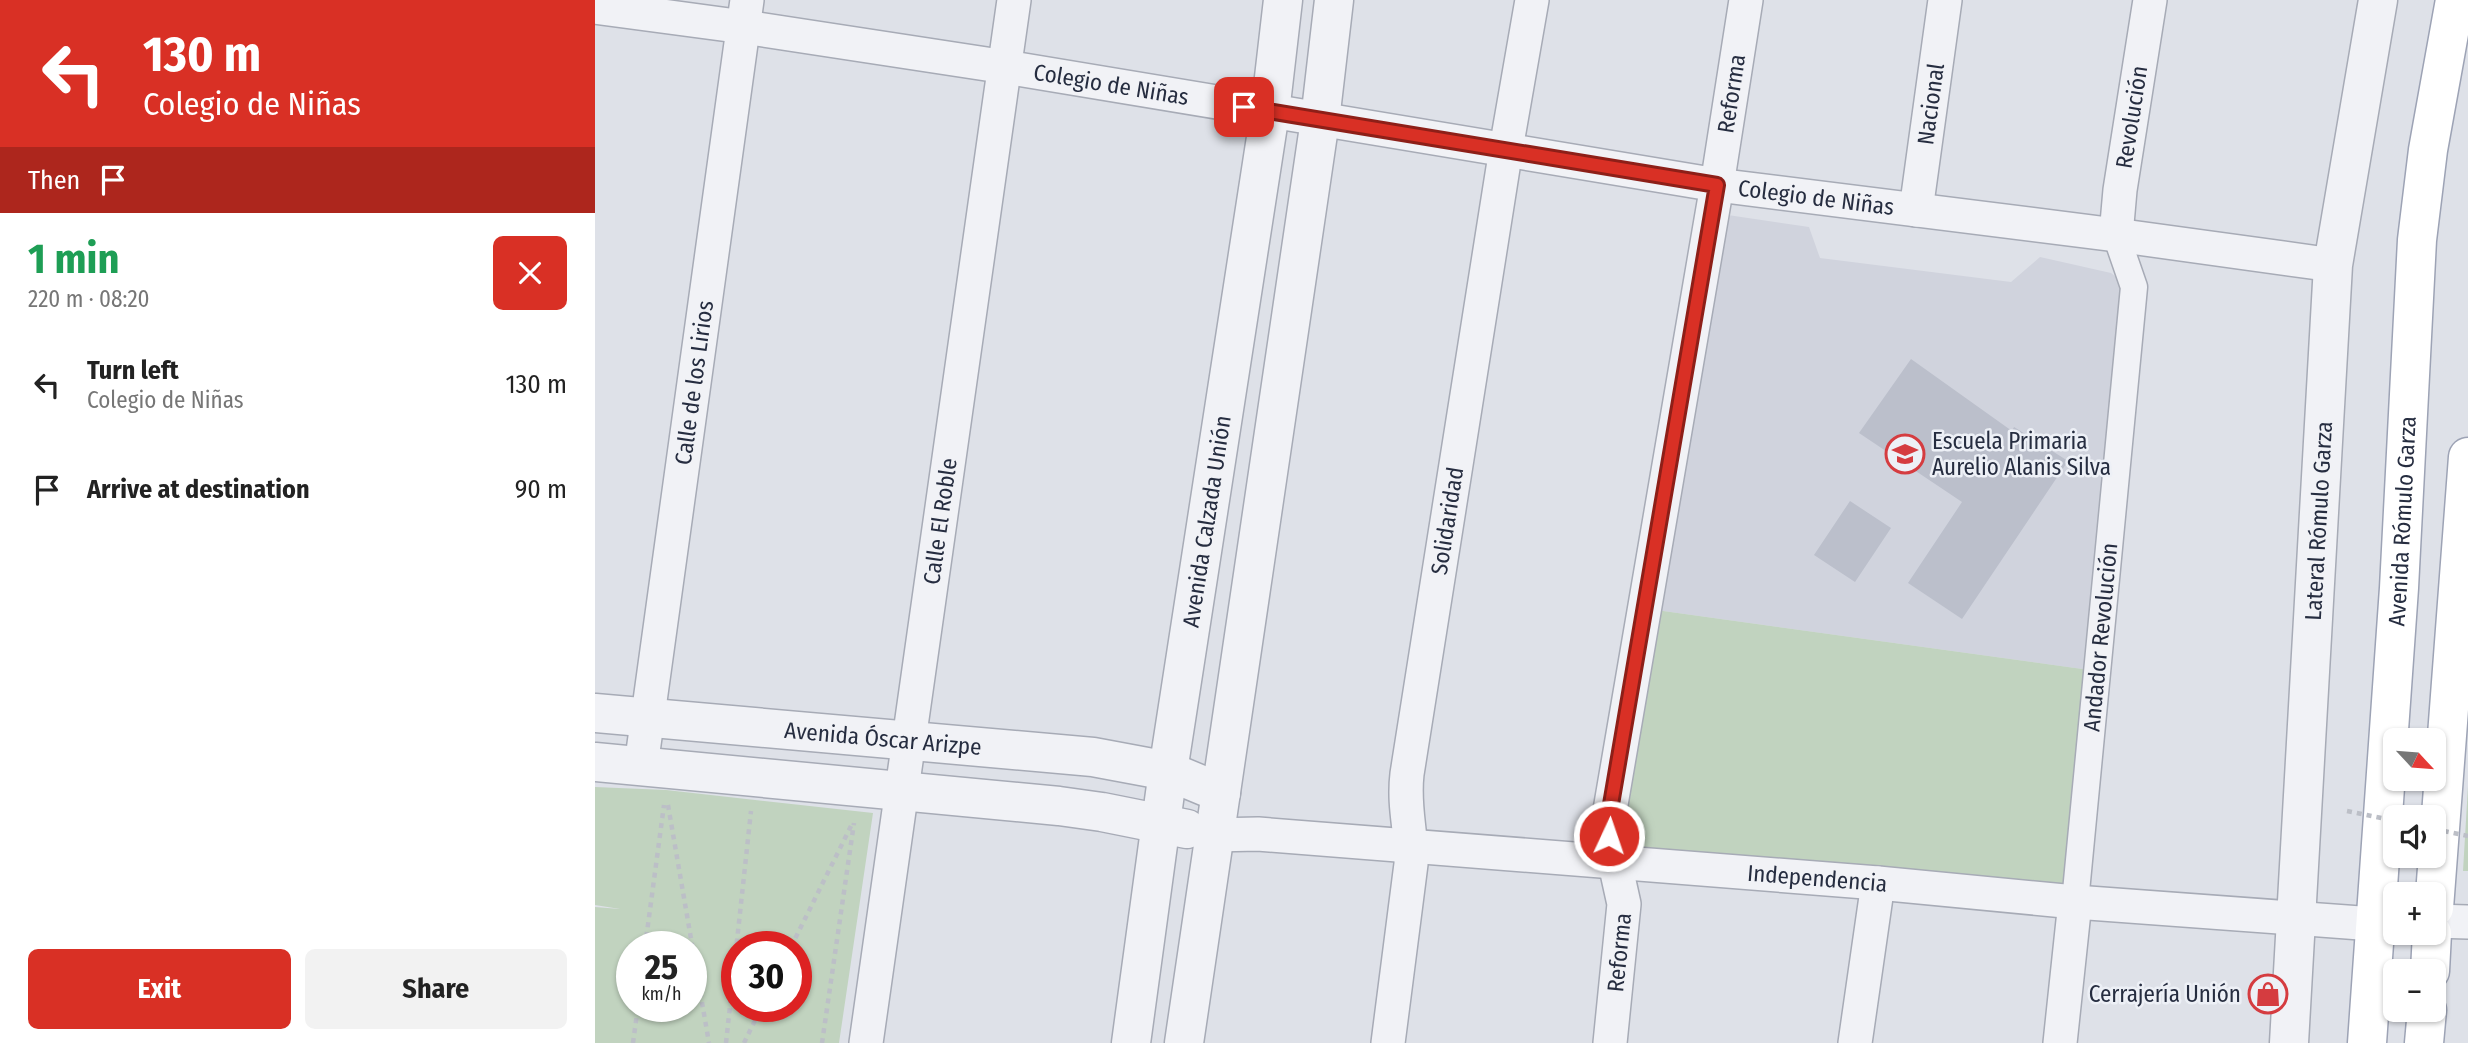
<!DOCTYPE html>
<meta charset="utf-8">
<style>
:root{--surface:#fff;--page:#f2f2f2;--text:#222;--muted:#767676;--accent:#d93025}
body{margin:0;font-family:"Fira Sans Condensed",sans-serif;background:var(--page);color:var(--text);height:100vh;display:flex;flex-direction:column;font-size:26px;white-space:nowrap}
*{box-sizing:border-box;margin:0}
p{font-size:23px;color:var(--muted)}
.icon{flex:none;width:38px;height:38px;fill:none;stroke:currentColor;stroke-width:2;stroke-linecap:round;stroke-linejoin:round}
.map{position:relative;flex:1;overflow:hidden}
.sheet{display:flex;flex-direction:column;background:var(--surface);width:595px}
.sheet>*{flex:none}
.banner{background:#d93025;color:#fff;overflow:hidden}
.needle{width:46px;rotate:116deg}
.fabs{position:absolute;left:1788px;top:728px;display:grid;gap:14px}
.fabs a{display:grid;place-items:center;width:63px;height:63px;border-radius:10px;background:var(--surface);box-shadow:0 2px 5px #0004;font-size:35px}
.speed{position:absolute;left:21px;top:931px;display:flex;gap:14px;font-size:35px;font-weight:700;text-align:center}
.speed>*{display:grid;place-content:center;width:91px;height:91px;border-radius:50%;background:var(--surface);box-shadow:0 2px 5px #0004;line-height:1}
.speed small{font-size:18px;font-weight:400}
.speed .limit{border:10px solid #d22;background:#fff;color:#111}
.pin{position:absolute;display:grid;place-items:center;width:60px;height:60px;color:#fff;margin:-30px;border-radius:14px;box-shadow:0 4px 10px #0006}
.me{position:absolute;width:77px;margin:-38px;rotate:3deg;stroke-linejoin:round;filter:drop-shadow(0 0 5px #0008)}
.turn{display:flex;align-items:center;gap:24px;height:147px;padding:0 28px;font-size:32px}
.turn .icon{width:91px;height:91px;stroke-width:2.5}
.turn b{display:block;font-size:49px;line-height:60px}
.then{display:flex;align-items:center;height:66px;padding:0 28px;background:#0003;gap:14px;font-size:26px}
.round{display:grid;place-items:center;flex:none;width:74px;height:74px;border-radius:10px;background:var(--page)}
.head{display:flex;align-items:center;justify-content:space-between;height:119px;padding:0 28px}
h1{font-size:42px;font-weight:700;line-height:52px;color:#1e9e55}
.action{display:flex;gap:14px;margin-top:auto;padding:14px 28px}
.action a{flex:1;height:80px;border-radius:10px;background:var(--accent);color:#fff;font-size:28px;font-weight:700;line-height:80px;text-align:center}
.action a+a{background:var(--page);color:var(--text)}
ul{padding:0;list-style:none}
li{display:flex;align-items:center;gap:21px;height:105px;padding:0 28px}
li div{flex:1}
li b{display:block;font-size:26px}
li em{font-style:normal}
main{display:flex;flex:1;min-height:0}
.map>svg:first-child{display:block}
.built{fill:#d0d3dd}
.green{fill:#c1d3bf;fill-rule:evenodd}
.building{fill:#bbbfcb}
.lines{fill:none;stroke-linecap:round;stroke-linejoin:round}
.pedestrian-casing{stroke:#a7abb6;stroke-width:29}
.minor-casing{stroke:#a7abb6;stroke-width:36}
.tertiary-casing{stroke:#a7abb6;stroke-width:41}
.primary-casing{stroke:#9da3b5;stroke-width:41}
.path{stroke:#bcbfc7;stroke-width:4.5;stroke-dasharray:5 5;stroke-linecap:butt}
.pedestrian{stroke:#f1f2f6;stroke-width:26}
.minor{stroke:#f1f2f6;stroke-width:33}
.tertiary{stroke:#f1f2f6;stroke-width:38}
.primary{stroke:#fff;stroke-width:38}
.path-bridge{stroke:#bcbfc7;stroke-width:4.5;stroke-dasharray:5 5;stroke-linecap:butt}
.route-casing{stroke:#8d1f18;stroke-width:18}
.route{stroke:#d93025;stroke-width:12}
.labels{text-anchor:middle;stroke-width:5;stroke-linejoin:round;paint-order:stroke}
.street-label{font-size:23px;fill:#262d40;stroke:#edf0f6}
.poi-label{font-size:23px;fill:#262d40;stroke:#edf0f6;text-anchor:start}
</style>
<main>
<section class="sheet">
<div class="banner">
<div class="turn"><svg class="icon" aria-label="left" viewBox="0 0 24 24"><path d="M17 20v-9H6M10 6l-5 5 5 5"/></svg><div><b>130 m</b>Colegio de Niñas</div></div>
<div class="then">Then<svg class="icon" aria-label="arrive" viewBox="0 0 24 24"><path d="M6 21V4h12l-3 4 3 4H6"/></svg></div>
</div>
<div class="head"><div><h1>1 min</h1><p>220 m · 08:20</p></div><a class="round" style="background:#d93025;color:#fff"><svg class="icon" aria-label="close" viewBox="0 0 24 24"><path d="M6 6l12 12M18 6L6 18"/></svg></a></div>
<ul>
<li><svg class="icon" aria-label="left" viewBox="0 0 24 24"><path d="M17 20v-9H6M10 6l-5 5 5 5"/></svg><div><b>Turn left</b><p>Colegio de Niñas</p></div><em>130 m</em></li>
<li><svg class="icon" aria-label="arrive" viewBox="0 0 24 24"><path d="M6 21V4h12l-3 4 3 4H6"/></svg><div><b>Arrive at destination</b></div><em>90 m</em></li>
</ul>
<div class="action"><a>Exit</a><a>Share</a></div>
</section>
<div class="map">
<svg width="1873" height="1043" viewBox="0 0 1873 1043">
<rect width="100%" height="100%" fill="#dee1e8"/>
<!-- built -->
<path class="built" d="M1126,214L1214,227L1225,258L1416,282L1445,257L1516,273L1548,298L1516,673L1061,610Z"/>
<!-- green -->
<path class="green" d="M1061,610L1516,673L1495,889L1025,849Z
M1873,786V871H1868Z
M0,787L71,790L278,813L244,1043H0V907L25,909L0,905ZM37,947H96V1006H37ZM142,947H201V1006H142Z"/>
<!-- building -->
<path class="building" d="M1316,359L1417,431L1419,427L1473,461L1367,619L1313,583L1367,502L1264,433Z
M1255,501L1296,528L1260,582L1219,555Z"/>
<g class="lines">
<defs>
<g id="pedestrian">
<path id="s1" d="M1480,902L1539,287L1521,235"/>
</g>
<g id="minor">
<path id="s2" d="M0,7L149,27L411,67L1122,185L1521,235L1738,265"/>
<path id="s3" d="M1321,210L1350,0"/>
<path id="s4" d="M1521,235L1525,190L1555,0"/>
<path id="s5" d="M46,766L152,0"/>
<path id="s6" d="M618,835L663,834L1283,883L1480,902L1779,924"/>
<path d="M1839,921L1873,922"/>
<path id="s7" d="M271,1043L419,0"/>
<path id="s8" d="M793,1043L816,864C817,832 808,808 812,774L911,149L937,0"/>
<path id="s9" d="M1015,1043L1029,904L1014,836V816L1122,185L1151,0"/>
<path d="M1260,1043L1283,883"/>
<path d="M1465,1043L1480,902"/>
</g>
<g id="tertiary">
<path id="s10" d="M0,713L498,757L573,771L626,793"/>
<path d="M0,762L464,806L507,812L592,829"/>
<path id="s11" d="M536,1043L573,771L675,112L688,0"/>
<path d="M589,1043L725,120L739,0"/>
<path id="s12" d="M1694,1043L1738,265L1783,0"/>
</g>
<g id="primary">
<path d="M1839,908L1873,457"/>
<path d="M1835,971L1837,933"/>
<path id="s13" d="M1772,1043L1804,588L1822,240L1833,150L1860,0"/>
<path d="M1829,1043L1832,1010"/>
</g>
</defs>
<!-- pedestrian casing -->
<use href="#pedestrian" class="pedestrian-casing"/>
<!-- minor casing -->
<use href="#minor" class="minor-casing"/>
<!-- tertiary casing -->
<use href="#tertiary" class="tertiary-casing"/>
<!-- primary casing -->
<use href="#primary" class="primary-casing"/>
<!-- path -->
<path class="path" d="M73,805L114,1043
M50,947L69,805
M196,947L258,822
M38,1043L43,1006
M131,1043L156,811
M149,1043L167,1006
M227,1043L259,823"/>
<!-- pedestrian -->
<use href="#pedestrian" class="pedestrian"/>
<!-- minor -->
<use href="#minor" class="minor"/>
<!-- tertiary -->
<use href="#tertiary" class="tertiary"/>
<!-- primary -->
<use href="#primary" class="primary"/>
<!-- path-bridge -->
<path class="path-bridge" d="M1752,811L1801,821
M1839,829L1873,836"/>
</g>
<g class="lines">
<defs>
<path id="route" d="M649,107L1122,185L1014,816V836"/>
</defs>
<!-- route casing -->
<use href="#route" class="route-casing"/>
<!-- route -->
<use href="#route" class="route"/>
</g>
<!-- icons -->
<defs>
<symbol id="school-ring" viewBox="-11 -11 22 22"><circle r="9.5" fill="#edf0f6" stroke="#d53c40" stroke-width="1.5"/><path d="M0-5L7-2L0 1L-7-2ZM-4 1L0 2.5L4 1V4Q0 6-4 4Z" fill="#d53c40"/></symbol>
<symbol id="shop-ring" viewBox="-11 -11 22 22"><circle r="9.5" fill="#edf0f6" stroke="#d53c40" stroke-width="1.5"/><path d="M-5-2.5h2.3a2.7 3.5 0 0 1 5.4 0H5L5.5 6h-11ZM-1.5-2.5h3a1.5 2.3 0 0 0-3 0Z" fill="#d53c40"/></symbol>
</defs>
<g fill-rule="evenodd">
<use href="#school-ring" x="1288" y="432" width="44" height="44"/>
<use href="#shop-ring" x="1651" y="972" width="44" height="44"/>
</g>
<g class="labels">
<!-- street labels -->
<g class="street-label">
<text dy="8" stroke="none"><textPath href="#s2" startOffset="522">Colegio de Niñas</textPath></text>
<text dy="8" stroke="none"><textPath href="#s9" startOffset="962">Reforma</textPath></text>
<text dy="8" stroke="none"><textPath href="#s3" startOffset="107">Nacional</textPath></text>
<text dy="8" stroke="none"><textPath href="#s4" startOffset="119">Revolución</textPath></text>
<text dy="8" stroke="none"><textPath href="#s2" startOffset="1236">Colegio de Niñas</textPath></text>
<text dy="8" stroke="none"><textPath href="#s5" startOffset="387">Calle de los Lirios</textPath></text>
<text dy="8" stroke="none"><textPath href="#s12" startOffset="523">Lateral Rómulo Garza</textPath></text>
<text dy="8" stroke="none"><textPath href="#s13" startOffset="523">Avenida Rómulo Garza</textPath></text>
<text dy="8" stroke="none"><textPath href="#s11" startOffset="527">Avenida Calzada Unión</textPath></text>
<text dy="8" stroke="none"><textPath href="#s8" startOffset="527">Solidaridad</textPath></text>
<text dy="8" stroke="none"><textPath href="#s7" startOffset="527">Calle El Roble</textPath></text>
<text dy="8" stroke="none"><textPath href="#s1" startOffset="266">Andador Revolución</textPath></text>
<text dy="8" stroke="none"><textPath href="#s10" startOffset="289">Avenida Óscar Arizpe</textPath></text>
<text dy="8" stroke="none"><textPath href="#s6" startOffset="606">Independencia</textPath></text>
<text dy="8" stroke="none"><textPath href="#s9" startOffset="91">Reforma</textPath></text>
</g>
<!-- poi labels -->
<g class="poi-label">
<text x="1337" y="449">Escuela Primaria<tspan x="1337" dy="26">Aurelio Alanis Silva</tspan></text>
<text x="1646" y="1002" text-anchor="end">Cerrajería Unión</text>
</g>
</g>
</svg>
<div class="fabs">
<a><svg class="needle" viewBox="-14 -14 28 28"><path d="M0-13l5 13h-10z" fill="#e53935"/><path d="M0 13l5-13h-10z" fill="#767676"/></svg></a>
<a><svg class="icon" aria-label="sound" viewBox="0 0 24 24"><path d="M4 9h4l5-4v14l-5-4H4zM17 9q2 3 0 6"/></svg></a>
<a>+</a>
<a>−</a>
</div>
<div class="speed"><div>25<small>km/h</small></div><div class="limit">30</div></div>
<div class="pin" style="left:649px;top:107px;background:#d93025"><svg class="icon" aria-label="arrive" viewBox="0 0 24 24"><path d="M6 21V4h12l-3 4 3 4H6"/></svg></div>
<svg class="me" style="left:1014px;top:836px" viewBox="-20 -20 40 40"><circle r="17" fill="#d93025" stroke="#fff" stroke-width="3"/><path d="M0-11L8 9 0 5-8 9z" fill="#fff"/></svg>
</div>
</main>
